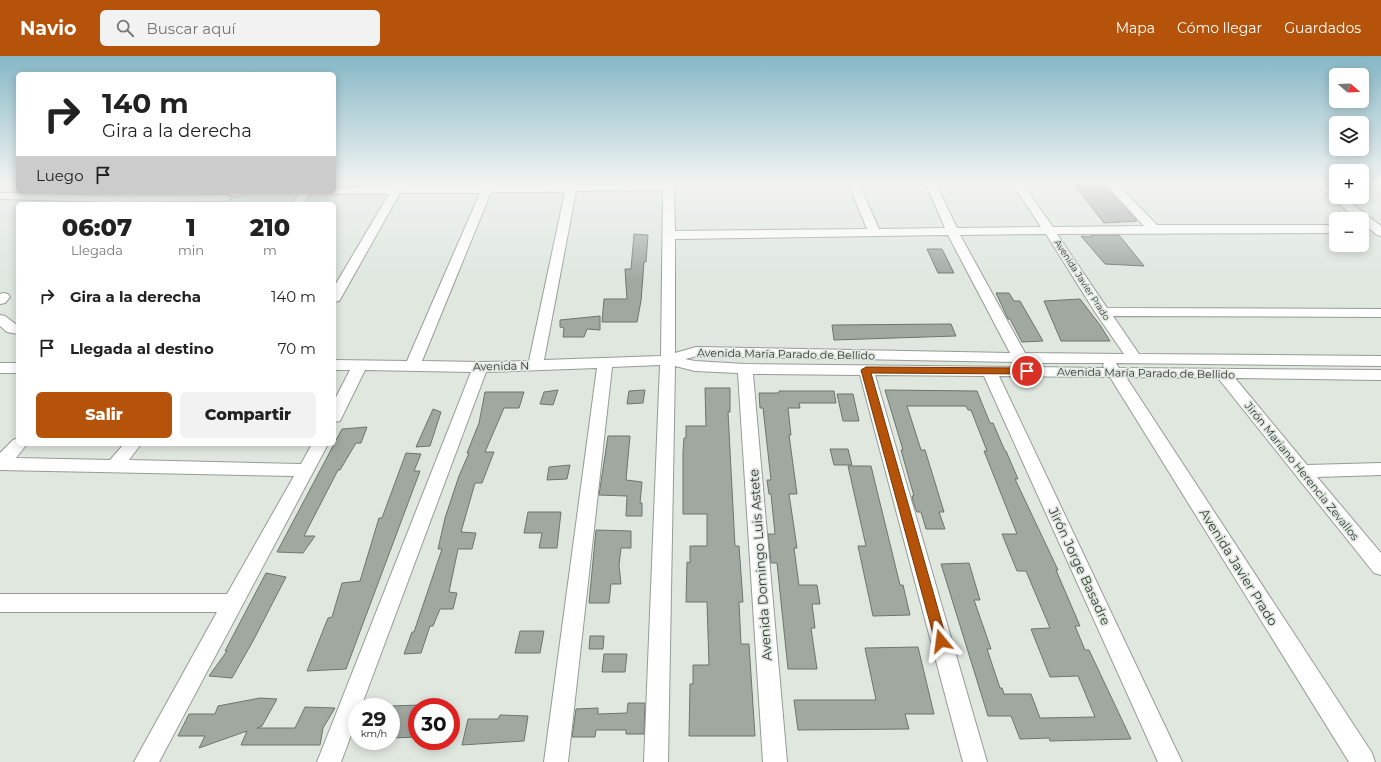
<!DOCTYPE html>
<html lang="es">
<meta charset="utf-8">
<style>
:root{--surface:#fff;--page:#f2f2f2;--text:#222;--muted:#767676;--accent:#b45309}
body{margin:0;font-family:Montserrat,sans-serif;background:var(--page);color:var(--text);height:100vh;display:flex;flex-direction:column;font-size:15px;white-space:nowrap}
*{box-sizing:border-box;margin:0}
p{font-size:13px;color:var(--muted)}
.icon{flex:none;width:22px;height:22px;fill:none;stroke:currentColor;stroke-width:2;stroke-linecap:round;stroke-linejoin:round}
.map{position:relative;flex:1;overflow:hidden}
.drawer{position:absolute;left:16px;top:146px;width:320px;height:244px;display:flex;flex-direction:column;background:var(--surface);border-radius:6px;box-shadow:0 2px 10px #0003}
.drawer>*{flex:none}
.top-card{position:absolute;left:16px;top:16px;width:320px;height:122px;border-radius:6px;box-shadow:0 2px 10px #0003;background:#fff;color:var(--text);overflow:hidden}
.needle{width:26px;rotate:109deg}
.controls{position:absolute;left:1329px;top:12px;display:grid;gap:8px}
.controls a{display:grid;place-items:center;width:40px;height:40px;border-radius:6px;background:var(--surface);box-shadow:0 2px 10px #0003;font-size:20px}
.speed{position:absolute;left:348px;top:642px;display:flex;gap:8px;font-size:20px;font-weight:700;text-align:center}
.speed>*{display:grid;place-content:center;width:52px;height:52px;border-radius:50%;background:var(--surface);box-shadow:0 2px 10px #0003;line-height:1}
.speed small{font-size:10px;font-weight:400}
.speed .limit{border:6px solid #d22;background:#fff;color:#111}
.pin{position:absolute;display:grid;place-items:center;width:34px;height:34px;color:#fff;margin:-17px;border:2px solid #fff;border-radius:50%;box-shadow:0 1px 4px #0007}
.me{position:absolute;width:44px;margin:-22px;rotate:344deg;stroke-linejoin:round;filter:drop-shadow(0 0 3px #0008)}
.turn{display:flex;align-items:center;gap:14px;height:84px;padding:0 20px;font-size:18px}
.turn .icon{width:52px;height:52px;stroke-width:2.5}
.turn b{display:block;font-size:28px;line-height:34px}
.then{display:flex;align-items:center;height:38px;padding:0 20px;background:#0003;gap:8px;font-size:15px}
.eta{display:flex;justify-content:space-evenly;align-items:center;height:68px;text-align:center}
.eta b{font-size:24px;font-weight:800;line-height:28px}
.action{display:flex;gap:8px;margin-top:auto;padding:8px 20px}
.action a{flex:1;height:46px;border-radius:6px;background:var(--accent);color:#fff;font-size:16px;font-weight:800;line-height:46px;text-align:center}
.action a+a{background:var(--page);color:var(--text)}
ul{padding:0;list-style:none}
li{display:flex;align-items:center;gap:12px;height:52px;padding:0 20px}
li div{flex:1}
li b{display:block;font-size:15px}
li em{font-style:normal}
header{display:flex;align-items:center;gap:24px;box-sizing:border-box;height:56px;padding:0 20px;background:var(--accent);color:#fff}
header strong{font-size:19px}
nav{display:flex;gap:22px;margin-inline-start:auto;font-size:14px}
.search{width:280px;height:36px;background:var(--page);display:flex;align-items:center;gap:10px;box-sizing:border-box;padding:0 14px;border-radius:6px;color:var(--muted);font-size:15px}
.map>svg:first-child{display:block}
.building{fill:#a0a8a0;stroke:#6e756e}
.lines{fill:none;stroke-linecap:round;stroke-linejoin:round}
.minor-casing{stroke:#959c95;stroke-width:2}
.minor{fill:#fff;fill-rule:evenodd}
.route{fill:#b45309;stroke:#753606}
.labels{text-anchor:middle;stroke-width:3.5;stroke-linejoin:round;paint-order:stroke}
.far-street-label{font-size:9px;fill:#353935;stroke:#dfe7df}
.street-label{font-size:11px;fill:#353935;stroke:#dfe7df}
.near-street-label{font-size:13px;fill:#353935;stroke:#dfe7df}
</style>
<header>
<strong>Navio</strong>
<div class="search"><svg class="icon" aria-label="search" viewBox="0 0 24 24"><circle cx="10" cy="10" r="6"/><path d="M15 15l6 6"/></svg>Buscar aquí</div>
<nav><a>Mapa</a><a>Cómo llegar</a><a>Guardados</a></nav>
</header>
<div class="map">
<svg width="1381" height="706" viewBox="0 0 1381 706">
<rect width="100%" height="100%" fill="#dfe7df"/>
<!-- building -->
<path class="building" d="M1074,128H1103L1137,165L1104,167Z
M634,178L648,179L646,206H644L641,245L637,266H602L604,243H627L625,213H631Z
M1091,179H1119L1144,210L1105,208L1081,180L1091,181Z
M927,193H942L954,217H938Z
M996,237H1009L1014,245H1020L1043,285L1022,286L1010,263H1008Z
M1080,243L1100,269L1110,285H1061L1044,245Z
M600,260V274L587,273L584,281H563L564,272L560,271V264Z
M951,268L956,280L834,284L832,269Z
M705,332H730V356H728L735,490H739L743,546H739L741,588H749L755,680H689L690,628H693V609H709L707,546H686L687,506L690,507V490H707V458H683V396L684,382H686V370H706Z
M558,334L553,349L540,348L544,336Z
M645,334L643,347L627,348L629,335Z
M885,334L977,335L990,367H993L1005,395H1006L1018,423H1015L1058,514H1056L1080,570H1075L1085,594H1089L1131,683L1050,685L1049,682L1020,683L1011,660H988L941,508L969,507L980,544H974L991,593H987L1000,632H1002L1004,638H1031L1040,662L1095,661L1078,620L1050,621L1031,573L1050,572L1026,515H1017L1002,478H1017L984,395H987L971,354H968L966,350H907L921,394H925L944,456H939L945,473H926L921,456H917L913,446L912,440H914L901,394H903Z
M779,335H834L836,347H799L800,352H788L791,379H789L797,438H789L797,492H794L799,529H817L820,548H812L815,572H811L817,613H788L777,507H771L768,478H775L771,438H769L767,424H771L763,352H760L759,337H779Z
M485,336H524L519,352H504L485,396H494L482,427H475L461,476L476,477L472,493H458L449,536L457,537L453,553H440L433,570H430L421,597L404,598L412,576H414L442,493H438L445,462L459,420L469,397H467L479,367Z
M837,338H853L859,365H843Z
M433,353L441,356L430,390L416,391Z
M367,371L361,387H356L340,414H338L304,480H315L303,497L277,496L342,373Z
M608,380H630L626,424L642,426L640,447H642V460H626L627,440L599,439Z
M830,393H848L852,409H834Z
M406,397L421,398L414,415H420L346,613L307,615L328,562L332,561L342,527L360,525L379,462H382Z
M570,409L567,423L547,424L549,411Z
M848,410H871L900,529H903L910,559L873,560L858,490H866Z
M528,456H561L557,492H539L542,477H524Z
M596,474L631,475V492H621L619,509L621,528H611L609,547H589Z
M266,517L286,521L253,585L232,622L209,620L227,595H225Z
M520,575H544L540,597H515Z
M590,580H604L603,593H589Z
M918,591L934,658H905L909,673L798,674L794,644H876L865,592Z
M604,598H627L625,616H602Z
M260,642L277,643L262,670L257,672H295L305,651L335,652L323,672L320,689H241L247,675L199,692L205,680H178L189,658H215L218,650Z
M628,647H645L644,678H626V674H596L595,681H572L576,653L598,652V658L627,657Z
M420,649L419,651H417V681L391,682V650Z
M500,659L528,660L524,685L462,689L468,663H498Z"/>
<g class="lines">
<defs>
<path id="minor" d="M397,126H405L406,127L404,131L483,130L485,126H495L494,130L566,129L567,126H577V129L664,128V126H674L675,175L867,173L848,126H858L879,173L945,172L925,126H935L957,172L1041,171L1011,126H1021L1053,171L1144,170L1104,126H1169L1168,128L1164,129H1118L1157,169H1336V177L1057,178L1107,252L1381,253V261L1113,260L1139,298L1381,300V310L1116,307L1119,312L1381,314V324L1235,322L1307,409L1381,407V419L1317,421L1381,497V519L1374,517L1218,322L1126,321L1372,697L1375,706H1349L1110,321L999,320L1182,706H1158L984,320L875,319L987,706H963L860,319L753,318L787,706H763L738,317L695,315L675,310L668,706H644L660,309L612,311L568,706H544L597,312L486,316L361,651H357V663L341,706H317L471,316L365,314L342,361L340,365L334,366V345L350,314H334V304L407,305L480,137H400L341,242L339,245L334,246V231L389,138H334L329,136H334V132L393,131ZM663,134L661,300L544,304L576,135ZM491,136H565L529,305L480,306L422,305ZM1046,178L1095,256L1124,298L1025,297L960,179ZM948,179L1010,297L696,291L675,297V183ZM697,300L1015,306L1017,311L745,308L695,305L685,303ZM1030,307H1104L1103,309L1104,312L1031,311Z
M1312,126H1323L1336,136V141H1343L1381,170V180L1377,179L1362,167V163H1357Z
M226,136H248C244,141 230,141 226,136Z
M300,136H311L303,148H291Z
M0,137L112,140L226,139L232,142L226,145L112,146L0,143Z
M3,237L8,238L10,241L5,247L0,248V238Z
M0,259L5,260L18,270V278L7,276L0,270Z
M0,307H18V317H0Z
M18,382V388H27L16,402L110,404L124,388H141L129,404L301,408L312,388H328L159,706H134L217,556H0V538H227L294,420L0,414V397L13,384Z"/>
</defs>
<!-- minor casing -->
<use href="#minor" class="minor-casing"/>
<!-- minor -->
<use href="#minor" class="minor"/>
</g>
<!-- sky -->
<linearGradient id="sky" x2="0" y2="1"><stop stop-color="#86b7c6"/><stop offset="0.56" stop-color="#f1f4f1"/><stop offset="1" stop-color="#f1f4f1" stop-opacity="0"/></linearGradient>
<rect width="1381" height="225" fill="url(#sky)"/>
<!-- route -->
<path class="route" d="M866,311L1027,312L1031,315L1027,318L871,317L947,585L946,589L941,591L937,589L935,585L861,314Z"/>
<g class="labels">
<!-- far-street labels -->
<g class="far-street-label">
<text transform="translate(1082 224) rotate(57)" y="3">Avenida Javier Prado</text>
</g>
<!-- street labels -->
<g class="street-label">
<text transform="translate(786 298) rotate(1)" y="4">Avenida María Parado de Bellido</text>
<text transform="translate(501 310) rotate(-1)" y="4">Avenida N</text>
<text transform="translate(1146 317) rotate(1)" y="4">Avenida María Parado de Bellido</text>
<text transform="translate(1302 415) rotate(51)" y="4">Jirón Mariano Herencia Zevallos</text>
</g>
<!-- near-street labels -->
<g class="near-street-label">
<text transform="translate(760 509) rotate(-94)" y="5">Avenida Domingo Luis Astete</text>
<text transform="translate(1080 510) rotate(65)" y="5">Jirón Jorge Basadre</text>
<text transform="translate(1239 511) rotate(58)" y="5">Avenida Javier Prado</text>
</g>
</g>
</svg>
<div class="controls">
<a><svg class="needle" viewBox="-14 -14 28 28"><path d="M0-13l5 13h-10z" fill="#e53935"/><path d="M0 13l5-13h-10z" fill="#767676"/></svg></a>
<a><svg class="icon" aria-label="layers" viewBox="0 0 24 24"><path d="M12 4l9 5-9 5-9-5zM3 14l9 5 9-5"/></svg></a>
<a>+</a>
<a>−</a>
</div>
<div class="speed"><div>29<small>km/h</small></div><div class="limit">30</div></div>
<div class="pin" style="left:1027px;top:315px;background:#d93025"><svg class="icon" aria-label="arrive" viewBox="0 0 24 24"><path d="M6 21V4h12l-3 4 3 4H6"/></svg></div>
<svg class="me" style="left:941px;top:585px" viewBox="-20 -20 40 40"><path d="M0-17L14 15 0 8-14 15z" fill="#b45309" stroke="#fff" stroke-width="4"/></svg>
<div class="top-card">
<div class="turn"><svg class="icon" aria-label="right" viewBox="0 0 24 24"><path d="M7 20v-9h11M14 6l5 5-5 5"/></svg><div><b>140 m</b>Gira a la derecha</div></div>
<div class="then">Luego<svg class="icon" aria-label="arrive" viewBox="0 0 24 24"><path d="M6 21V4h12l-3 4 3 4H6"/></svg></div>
</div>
<section class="drawer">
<div class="eta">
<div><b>06:07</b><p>Llegada</p></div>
<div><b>1</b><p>min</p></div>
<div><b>210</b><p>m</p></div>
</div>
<ul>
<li><svg class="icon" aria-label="right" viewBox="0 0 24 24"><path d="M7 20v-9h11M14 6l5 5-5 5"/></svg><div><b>Gira a la derecha</b></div><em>140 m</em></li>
<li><svg class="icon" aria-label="arrive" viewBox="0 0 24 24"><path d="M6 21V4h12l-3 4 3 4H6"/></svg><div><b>Llegada al destino</b></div><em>70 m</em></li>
</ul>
<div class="action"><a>Salir</a><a>Compartir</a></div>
</section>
</div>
